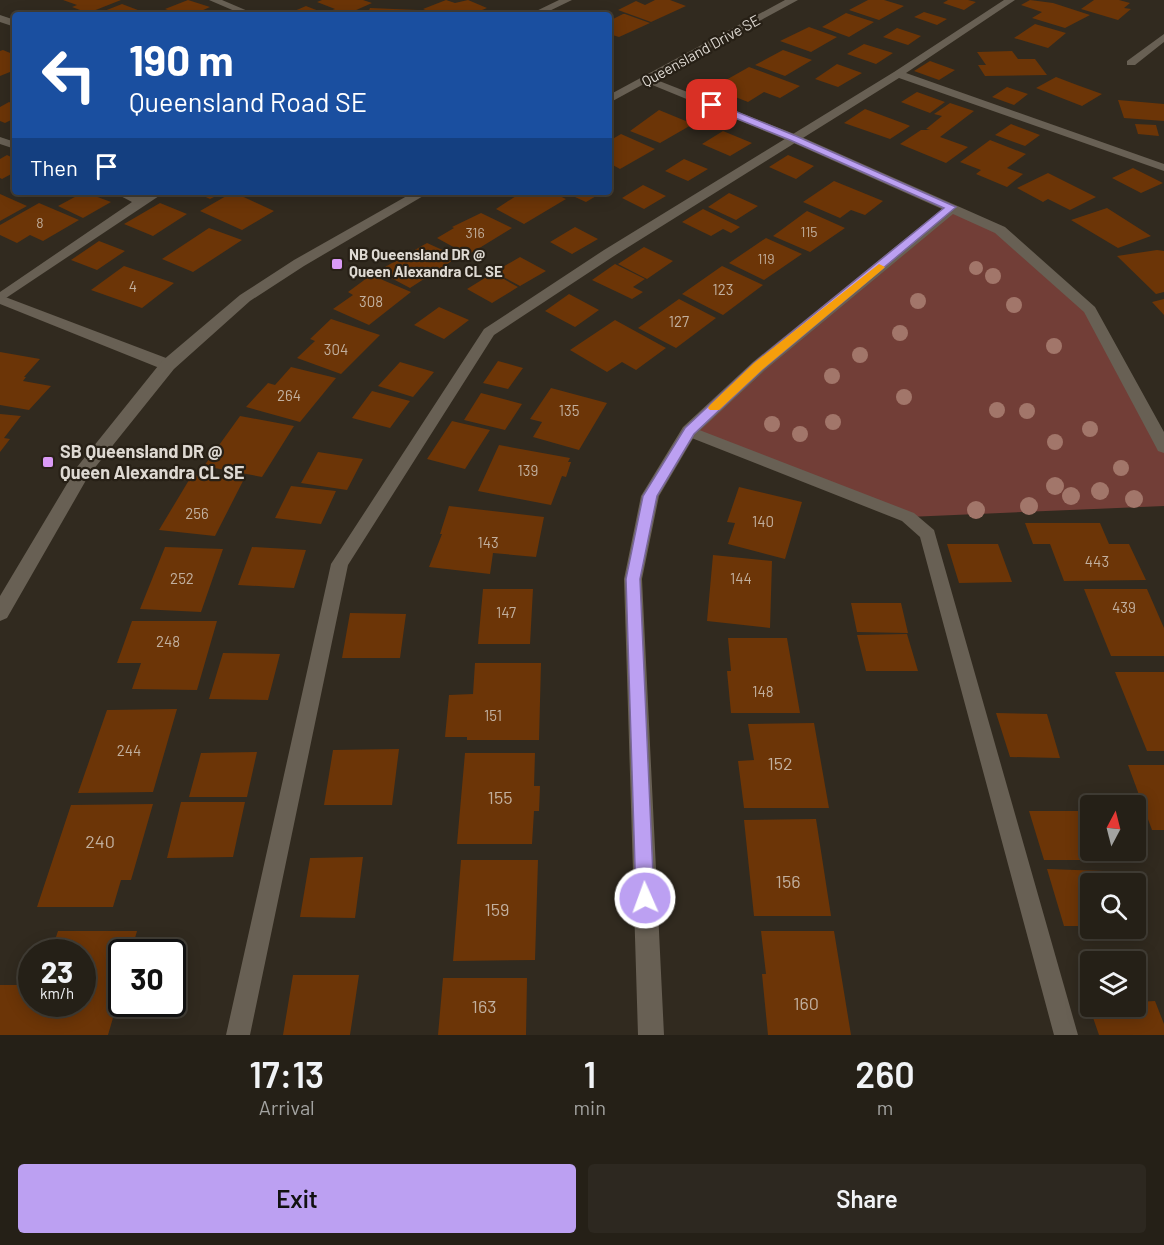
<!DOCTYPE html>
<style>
:root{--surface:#252017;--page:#2d2820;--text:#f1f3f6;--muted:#a3a3a1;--line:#423e36;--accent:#bca0f2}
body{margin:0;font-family:Barlow,sans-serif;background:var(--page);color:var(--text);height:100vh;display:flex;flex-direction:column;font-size:22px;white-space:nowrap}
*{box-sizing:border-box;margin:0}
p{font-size:20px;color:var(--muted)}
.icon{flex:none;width:33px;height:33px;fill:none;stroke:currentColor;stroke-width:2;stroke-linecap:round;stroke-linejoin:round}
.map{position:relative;height:1035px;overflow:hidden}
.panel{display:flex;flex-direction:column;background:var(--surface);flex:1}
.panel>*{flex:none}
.hud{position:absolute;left:12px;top:12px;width:600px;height:183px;border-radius:6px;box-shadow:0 3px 15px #0003,0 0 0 2px var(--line);background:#1a4fa0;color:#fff;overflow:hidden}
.needle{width:39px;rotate:7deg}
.controls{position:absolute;left:1080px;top:795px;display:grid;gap:12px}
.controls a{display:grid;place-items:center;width:66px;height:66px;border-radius:6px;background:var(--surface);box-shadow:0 3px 15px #0003,0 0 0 2px var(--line);font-size:30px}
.speed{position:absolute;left:18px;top:939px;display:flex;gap:12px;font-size:30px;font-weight:700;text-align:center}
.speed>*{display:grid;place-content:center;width:78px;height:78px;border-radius:50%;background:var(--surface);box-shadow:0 3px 15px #0003,0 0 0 2px var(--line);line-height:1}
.speed small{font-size:15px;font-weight:400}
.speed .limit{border:3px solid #111;border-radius:9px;background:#fff;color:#111}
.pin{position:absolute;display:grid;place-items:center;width:51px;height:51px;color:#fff;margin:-26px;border-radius:12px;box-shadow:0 3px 9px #0006}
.me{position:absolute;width:66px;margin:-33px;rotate:358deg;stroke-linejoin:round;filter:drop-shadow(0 0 4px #0008)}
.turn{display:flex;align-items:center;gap:21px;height:126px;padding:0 18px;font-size:27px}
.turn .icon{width:78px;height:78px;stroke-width:2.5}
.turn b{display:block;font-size:42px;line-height:51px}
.then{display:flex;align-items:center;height:57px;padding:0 18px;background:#0003;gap:12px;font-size:22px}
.eta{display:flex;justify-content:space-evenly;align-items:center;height:102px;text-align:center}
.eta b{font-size:36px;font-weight:600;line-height:42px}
.primary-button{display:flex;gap:12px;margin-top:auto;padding:12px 18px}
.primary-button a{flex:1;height:69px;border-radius:6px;background:var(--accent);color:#111;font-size:24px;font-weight:600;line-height:69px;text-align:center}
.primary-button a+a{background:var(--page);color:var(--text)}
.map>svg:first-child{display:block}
.green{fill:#723e37}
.building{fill:#6c3507}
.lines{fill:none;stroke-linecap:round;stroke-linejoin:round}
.service{fill:#686054;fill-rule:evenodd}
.minor{fill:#686054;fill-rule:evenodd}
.tertiary{fill:#686054;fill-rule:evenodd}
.tree{fill:#a2766a}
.route{fill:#bca0f2;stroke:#7a689d;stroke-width:1.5}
.slow{fill:#f59e0b}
.poi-dot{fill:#da9af6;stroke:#272016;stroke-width:2}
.labels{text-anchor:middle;stroke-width:4.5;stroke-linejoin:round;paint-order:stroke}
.far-number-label{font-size:14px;fill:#c2b09f}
.far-street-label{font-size:15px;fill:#ded9d2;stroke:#272016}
.far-poi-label{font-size:15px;font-weight:bold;fill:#ded9d2;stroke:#272016;text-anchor:start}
.number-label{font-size:15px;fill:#c2b09f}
.poi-label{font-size:18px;font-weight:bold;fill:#ded9d2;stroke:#272016;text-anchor:start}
.near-number-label{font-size:18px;fill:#c2b09f}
</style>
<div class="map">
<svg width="1164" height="1035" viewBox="0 0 1164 1035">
<rect width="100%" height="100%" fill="#312a1f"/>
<!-- green -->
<path class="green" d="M952,208L1000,230L1090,310L1164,447V506L908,517L689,431Z"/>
<!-- building -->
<path class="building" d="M63,0H121L88,13L72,7L77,5Z
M188,0L210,7L192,15H180L165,9Z
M322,0H363L372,3L345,15H334L327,12L335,9L317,2Z
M446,0L455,3L468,0L487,8L470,15H437L423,9Z
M655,0H670L686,6L651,22L618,10L636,1L645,5Z
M868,0H884L904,6L879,20L849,10Z
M948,0H968L976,2L964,10L943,3Z
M1030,0L1053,3L1090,15L1065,28L1032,18L1042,12L1021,5Z
M1094,0H1119L1130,3L1124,8L1131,9L1118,20L1081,9Z
M122,4L151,15H94Z
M306,6L329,15H285Z
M370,8L418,10L416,15H367Z
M924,12L947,19L937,25L914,17Z
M846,13L874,22L849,37L822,27Z
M623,14H625L650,23L619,37L609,34V21Z
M1035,24L1066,33L1048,48L1014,38Z
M809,27L837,37L811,52L780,41Z
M897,28L921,36L908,45L883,37Z
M864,44L893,53L876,64L847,54Z
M3,50L15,55V70L0,76V51Z
M783,50L812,60L785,76L755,65Z
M1012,51L1018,59H1035L1047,75L985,76L978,65H986L977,52Z
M930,61L955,70L939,80L914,71Z
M837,64L862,73L838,87L815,79Z
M749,67L800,86L780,98L764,92L748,102L720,91L734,83L726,80Z
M1056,77L1077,85L1102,94L1082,106L1036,88Z
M1007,87L1028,94L1014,105L992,97Z
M917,92L945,102L930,113L901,102Z
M1118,100L1164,104V121L1124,118Z
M9,102L15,105V118L5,123L0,121V107Z
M950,103L974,111L940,137L968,147L946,163L900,144L921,130H930L926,129L942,116L934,114Z
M865,109L908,125L910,126L890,139L844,123Z
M659,110L693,124L660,143L630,131Z
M1011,124L1040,135L1025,146L995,135Z
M1135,124L1156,125L1159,136L1138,134Z
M723,131L752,143L730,156L702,144Z
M621,134L655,149L620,169L609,163V141Z
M990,140L1026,154L1007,168L1023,174L1007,187L976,174L981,170L960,162Z
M7,155L15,159V172L2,179L0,178V159Z
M788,155L814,166L796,179L769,167Z
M684,159L708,169L688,181L665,171Z
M1133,168L1163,183L1141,193L1112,178Z
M1048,173L1096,197L1070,210L1048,199L1043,202L1017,188Z
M834,181L883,201L865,215L851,210L840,218L803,202Z
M643,185L666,196L644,209L622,198Z
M84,192L111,202L83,218L58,206Z
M195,192H224L210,199Z
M233,192L274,211L242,230L200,211Z
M522,192H551L566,199L524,224L496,209Z
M564,192H603L586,202Z
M729,193L758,206L736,220L708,207Z
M0,194L27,206L0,221Z
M39,203L79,220L43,241L30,235L17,243L0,235V225Z
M160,203L187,214L153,236L124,224Z
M1107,208L1151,236L1118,248L1071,220Z
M703,209L740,227L731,233L723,229L711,236L682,222Z
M807,211L845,228L810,252L773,236Z
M481,213L512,228L468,255L437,238L454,228L452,227Z
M575,227L598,239L572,254L550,242Z
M209,228L242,240L193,272L162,259Z
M766,238L802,254L764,280L729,263Z
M99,241L125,251L97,270L71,260Z
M427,243L458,257L410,288L378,271Z
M644,247L673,261L647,279L618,264Z
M1157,250L1164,251V292L1156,294L1117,256Z
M520,257L546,271L520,286L494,272Z
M615,264L645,279L633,287L643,292L632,299L592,280Z
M124,266L174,283L142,308L91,290Z
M722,266L763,285L723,315L682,294Z
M493,273L518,287L492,303L467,289Z
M371,275L411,292L369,325L333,309L353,295L348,292Z
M569,294L599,310L575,327L545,311Z
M679,299L716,318L676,348L638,328Z
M1164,299V315L1152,302Z
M439,307L469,320L444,339L414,325Z
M331,319L380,335L341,374L297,358L315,341L310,339Z
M615,320L666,348L636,370L622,362L607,372L570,350Z
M0,352L40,359L24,377H26L23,381L51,386L29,410L0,405Z
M498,361L523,368L508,389L483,383Z
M400,362L434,372L413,397L378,386Z
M291,367L336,378L300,422L246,407L268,383L275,385Z
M551,388L607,403L579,450L533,437L542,422L530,419Z
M372,391L410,401L390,428L352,418Z
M481,393L522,404L505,430L464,420Z
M0,414L21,416L4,438L10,439L0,452Z
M240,416L294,426L262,477L204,466Z
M452,421L490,430L465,469L427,459Z
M499,445L570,458L568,462H571L566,477L562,476L551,505L478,491Z
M318,452L363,459L347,490L301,483Z
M192,475L243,481L215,536L159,530Z
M291,486L336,491L321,524L275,518Z
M739,487L802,502L785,559L728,544L735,523L727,522Z
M449,506L544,517L536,557L493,553L490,574L429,567L442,534H440Z
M1025,523H1100L1109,544H1129L1146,580L1064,581L1050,544H1033Z
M947,544H998L1012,582L959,583Z
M165,547L223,549L201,612L140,609Z
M252,547L306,550L294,588L238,585Z
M713,555L772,561L770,628L707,621Z
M483,589H533L530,644H478Z
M1084,589H1147L1164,628V656H1111Z
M851,603H901L908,633L857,632Z
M350,613L406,614L400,658H342Z
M132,621H217L197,690L132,689L141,663H117Z
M907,634L918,671H866L857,635Z
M728,638H787L800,713H731L727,671H731Z
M223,653L280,654L268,700L209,699Z
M475,663H541L539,740H467V737H445L449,695L473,694Z
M1115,672H1164V751H1147Z
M177,709L153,792L78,793L107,710Z
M996,713L1047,714L1060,758L1010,757Z
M814,723L829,808H744L738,761L754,760L748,724Z
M399,749L392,805H324L333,750Z
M257,752L247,797H189L201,753Z
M465,753H535L534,786H540L539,811H534L532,844H457Z
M1128,765H1164V830H1152Z
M181,802H245L233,857L167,858Z
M153,804L131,880H121L113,907H37L71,805Z
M1029,811H1085L1090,828V850H1098L1101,860H1044Z
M816,819L831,916H754L744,820Z
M363,857L355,918L300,917L310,858Z
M461,860H538L535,960L453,961Z
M1047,869L1104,871L1109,884H1090V926H1064Z
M58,931H137L131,952H122V987L108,1035H0V985H32V1004H82V952H51Z
M761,931H834L851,1035H768L762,974H766Z
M293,975H359L350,1035H283Z
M443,978H527L526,1035H438Z
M1155,1001L1164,1024V1035H1099L1089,1006H1136V1002Z"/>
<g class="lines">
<!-- service -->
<path class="service" d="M209,0H222L257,15H244Z
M559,0H572L541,15H528Z
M1004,0H1015L906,73L1164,164V171L899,78L614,256L494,335L348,565L250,1035H226L331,564L484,329L604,250L894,72Z
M0,137L15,142V149L0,144Z
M113,192H129L141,197L150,192H165L0,302V292L132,202Z
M689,426L914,513L934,530L1078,1035H1054L920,537L902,521L684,435L681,431L684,427Z"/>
<!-- minor -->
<path class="minor" d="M0,15L15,20V27L0,22Z
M1164,34V42L1135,65H1127V61Z
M649,77L797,135L1005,227L1095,307L1164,432V453L1158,451L1156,447L1084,312L995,233L953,214L765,370L695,435L659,496L642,579L664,1035H638L624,579L641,496L683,427L753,362L942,209L789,141L645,82L643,80Z
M0,295L174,361L176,365L168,370L162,369L0,304Z"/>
<!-- tertiary -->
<path class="tertiary" d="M785,0H798L609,103V95Z
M414,192H430L304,266L250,301L174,369L89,475L7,618L0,621V596L77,467L162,361L240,295L294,260Z"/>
</g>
<!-- trees -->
<g class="tree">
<circle cx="976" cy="268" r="7"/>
<circle cx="993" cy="276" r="8"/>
<circle cx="918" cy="301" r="8"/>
<circle cx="1014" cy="305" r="8"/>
<circle cx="900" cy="333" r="8"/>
<circle cx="1054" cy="346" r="8"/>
<circle cx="860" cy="355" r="8"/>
<circle cx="832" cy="376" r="8"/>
<circle cx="904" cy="397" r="8"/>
<circle cx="997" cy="410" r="8"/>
<circle cx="1027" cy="411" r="8"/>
<circle cx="833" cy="422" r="8"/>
<circle cx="772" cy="424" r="8"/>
<circle cx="1090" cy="429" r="8"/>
<circle cx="800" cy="434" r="8"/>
<circle cx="1055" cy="442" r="8"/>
<circle cx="1121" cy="468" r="8"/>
<circle cx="1055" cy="486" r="9"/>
<circle cx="1100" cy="491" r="9"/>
<circle cx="1071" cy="496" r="9"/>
<circle cx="1134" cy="499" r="9"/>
<circle cx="1029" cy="506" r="9"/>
<circle cx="976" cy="510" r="9"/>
</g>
<!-- route -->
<path class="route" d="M708,103H715L796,136L956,207L763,369L694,434L657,496L640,579L654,898L652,904L645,907L639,904L636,898L626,579L643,496L685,428L754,363L944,208L790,140L708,107Z"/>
<!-- slow -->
<path class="slow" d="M879,264L885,267L883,269L763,369L719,410H710L708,408L710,405L754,363Z"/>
<!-- markers -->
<g class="poi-dot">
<rect x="331" y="258" width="12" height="12" rx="3"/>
<rect x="42" y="456" width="12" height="12" rx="3"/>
</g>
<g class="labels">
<!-- far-number labels -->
<g class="far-number-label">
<text x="40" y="228">8</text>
<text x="809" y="237">115</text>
<text x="475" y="238">316</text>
<text x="766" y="264">119</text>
</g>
<!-- far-street labels -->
<g class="far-street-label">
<text transform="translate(701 51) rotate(-29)" y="5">Queensland Drive SE</text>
</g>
<!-- far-poi labels -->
<g class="far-poi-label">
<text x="349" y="260">NB Queensland DR @<tspan x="349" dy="17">Queen Alexandra CL SE</tspan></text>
</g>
<!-- number labels -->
<g class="number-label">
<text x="133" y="292">4</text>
<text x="723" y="295">123</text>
<text x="371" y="307">308</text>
<text x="679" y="327">127</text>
<text x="336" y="355">304</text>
<text x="289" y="401">264</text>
<text x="569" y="416">135</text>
<text x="528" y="476">139</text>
<text x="197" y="519">256</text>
<text x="763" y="527">140</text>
<text x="488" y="548">143</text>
<text x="1097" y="567">443</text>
<text x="182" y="584">252</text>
<text x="741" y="584">144</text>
<text x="1124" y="613">439</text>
<text x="506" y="618">147</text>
<text x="168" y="647">248</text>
<text x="763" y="697">148</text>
<text x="493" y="721">151</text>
<text x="129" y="756">244</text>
</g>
<!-- poi labels -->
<g class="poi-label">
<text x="60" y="458">SB Queensland DR @<tspan x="60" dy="21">Queen Alexandra CL SE</tspan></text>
</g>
<!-- near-number labels -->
<g class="near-number-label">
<text x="780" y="770">152</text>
<text x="500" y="804">155</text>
<text x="100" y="848">240</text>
<text x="788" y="888">156</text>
<text x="497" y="916">159</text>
<text x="806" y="1010">160</text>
<text x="484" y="1013">163</text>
</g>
</g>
</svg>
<div class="controls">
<a><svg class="needle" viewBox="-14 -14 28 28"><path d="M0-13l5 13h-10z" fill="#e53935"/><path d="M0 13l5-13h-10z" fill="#a3a3a1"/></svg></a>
<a><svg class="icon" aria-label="search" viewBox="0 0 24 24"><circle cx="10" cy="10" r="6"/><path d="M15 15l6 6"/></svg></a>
<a><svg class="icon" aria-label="layers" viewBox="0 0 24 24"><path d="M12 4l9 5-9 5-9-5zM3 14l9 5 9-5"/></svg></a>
</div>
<div class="speed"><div>23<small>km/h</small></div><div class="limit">30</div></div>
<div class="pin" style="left:712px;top:105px;background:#d93025"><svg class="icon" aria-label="arrive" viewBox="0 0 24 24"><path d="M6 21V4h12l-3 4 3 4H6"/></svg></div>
<svg class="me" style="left:645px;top:898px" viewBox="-20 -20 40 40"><circle r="17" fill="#bca0f2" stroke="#fff" stroke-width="3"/><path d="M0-11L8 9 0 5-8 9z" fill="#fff"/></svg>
<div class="hud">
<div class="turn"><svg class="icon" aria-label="left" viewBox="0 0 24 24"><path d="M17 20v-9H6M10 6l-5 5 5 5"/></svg><div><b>190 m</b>Queensland Road SE</div></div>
<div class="then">Then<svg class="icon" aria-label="arrive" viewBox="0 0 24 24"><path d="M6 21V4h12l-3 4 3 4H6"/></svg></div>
</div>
</div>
<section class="panel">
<div class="eta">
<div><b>17:13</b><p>Arrival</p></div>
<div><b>1</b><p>min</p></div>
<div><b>260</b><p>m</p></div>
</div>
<div class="primary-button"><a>Exit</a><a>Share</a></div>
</section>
